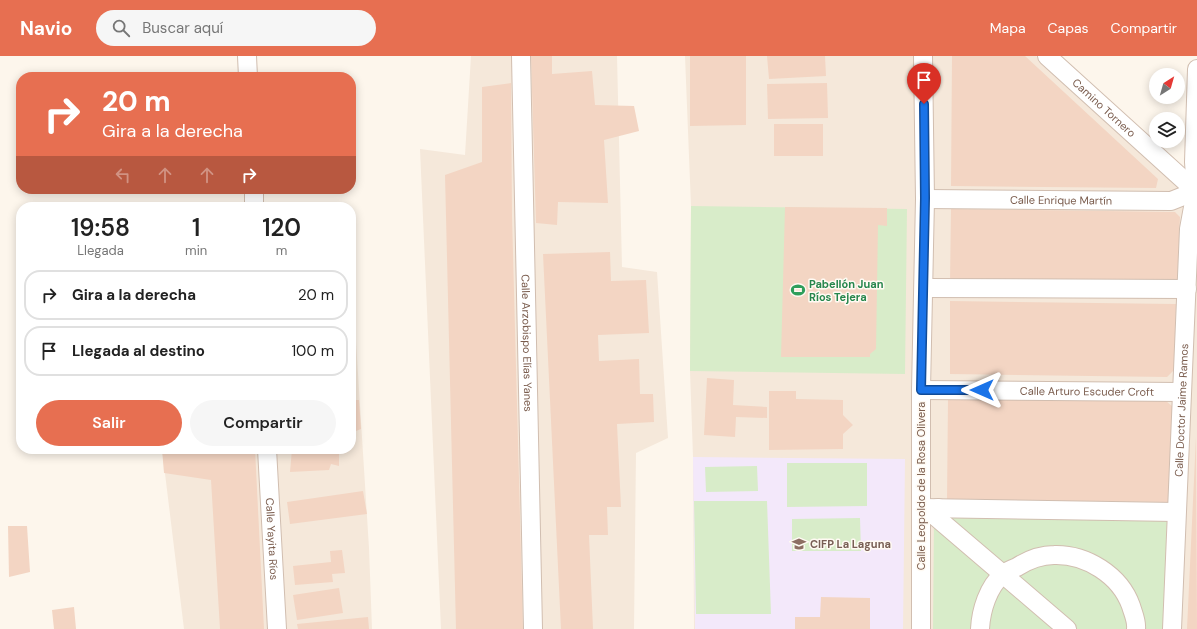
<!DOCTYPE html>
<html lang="es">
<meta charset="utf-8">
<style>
:root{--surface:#fff;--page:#f6f6f6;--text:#222;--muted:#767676;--line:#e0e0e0;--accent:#e76f51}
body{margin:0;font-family:"DM Sans",sans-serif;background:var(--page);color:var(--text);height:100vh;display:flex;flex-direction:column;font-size:15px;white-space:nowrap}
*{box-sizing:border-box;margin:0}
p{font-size:13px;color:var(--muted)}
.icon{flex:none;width:22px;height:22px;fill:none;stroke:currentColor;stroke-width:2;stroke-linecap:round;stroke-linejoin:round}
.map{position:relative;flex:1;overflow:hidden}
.panel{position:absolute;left:16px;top:146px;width:340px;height:252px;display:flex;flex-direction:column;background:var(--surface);border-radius:16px;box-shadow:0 2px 10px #0003}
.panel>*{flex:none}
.guide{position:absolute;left:16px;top:16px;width:340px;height:122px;border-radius:16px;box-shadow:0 2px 10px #0003;background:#e76f51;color:#fff;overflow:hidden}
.needle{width:26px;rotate:37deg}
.tools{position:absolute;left:1149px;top:12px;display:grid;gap:8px}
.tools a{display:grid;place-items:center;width:36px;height:36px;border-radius:50%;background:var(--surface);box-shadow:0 2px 10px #0003;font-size:20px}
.pin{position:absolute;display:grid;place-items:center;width:34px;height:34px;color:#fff;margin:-41px -17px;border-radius:50% 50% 50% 0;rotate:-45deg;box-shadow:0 0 4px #0007}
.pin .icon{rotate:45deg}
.me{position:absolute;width:44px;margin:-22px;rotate:270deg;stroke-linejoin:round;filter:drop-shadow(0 0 3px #0008)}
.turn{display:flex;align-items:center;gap:14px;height:84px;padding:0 20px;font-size:18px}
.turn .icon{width:52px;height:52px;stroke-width:2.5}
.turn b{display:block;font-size:28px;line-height:34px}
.lanes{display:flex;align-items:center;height:38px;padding:0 20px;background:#0003;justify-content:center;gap:20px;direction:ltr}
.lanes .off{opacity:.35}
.eta{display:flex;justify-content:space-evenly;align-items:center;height:68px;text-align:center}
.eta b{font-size:24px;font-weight:600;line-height:28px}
.primary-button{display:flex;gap:8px;margin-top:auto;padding:8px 20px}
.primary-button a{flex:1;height:46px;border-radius:24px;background:var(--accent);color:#fff;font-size:16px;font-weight:600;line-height:46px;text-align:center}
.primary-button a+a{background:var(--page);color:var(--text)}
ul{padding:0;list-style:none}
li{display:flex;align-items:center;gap:12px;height:50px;margin:0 8px 6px;padding:0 12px;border:2px solid var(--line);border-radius:16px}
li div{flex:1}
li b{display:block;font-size:15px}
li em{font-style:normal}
header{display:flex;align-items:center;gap:24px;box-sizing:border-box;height:56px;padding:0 20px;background:var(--accent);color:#fff}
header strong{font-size:19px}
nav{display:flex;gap:22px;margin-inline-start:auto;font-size:14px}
.search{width:280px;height:36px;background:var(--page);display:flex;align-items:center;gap:10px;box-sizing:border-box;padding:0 14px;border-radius:22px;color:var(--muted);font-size:15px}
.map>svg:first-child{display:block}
.residential{fill:#f5e8da}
.education{fill:#f3e8fa}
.green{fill:#d8ecc9}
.building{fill:#f3d5c3}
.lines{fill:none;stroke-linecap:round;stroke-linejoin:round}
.street-casing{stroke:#d1beb0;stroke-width:20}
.street{stroke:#fff;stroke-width:18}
.route-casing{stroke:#114b97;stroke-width:10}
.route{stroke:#1a73e8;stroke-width:7}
.labels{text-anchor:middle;stroke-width:3;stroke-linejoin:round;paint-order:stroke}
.street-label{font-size:11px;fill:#7a5c4d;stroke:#fffaf3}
.leisure-label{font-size:11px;font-weight:bold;fill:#27864d;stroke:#fffaf3;text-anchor:start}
.education-label{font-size:11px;font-weight:bold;fill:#785e54;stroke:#fffaf3;text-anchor:start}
</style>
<header>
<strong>Navio</strong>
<div class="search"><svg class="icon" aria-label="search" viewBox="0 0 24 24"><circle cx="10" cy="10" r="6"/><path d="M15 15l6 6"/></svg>Buscar aquí</div>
<nav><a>Mapa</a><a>Capas</a><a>Compartir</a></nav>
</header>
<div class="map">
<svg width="1197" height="573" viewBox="0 0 1197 573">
<rect width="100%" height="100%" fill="#fdf6ec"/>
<!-- residential -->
<path class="residential" d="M471,0H617L622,211L657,216L668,382L636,397L634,573H441L420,93L465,99Z
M685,0H1036L1197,148V573H694L693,401L690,315L691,150Z
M351,270H355L369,492L372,573H184L162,393H351Z"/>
<!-- education -->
<path class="education" d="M693,401L905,403L903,573H695Z"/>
<!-- green -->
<path class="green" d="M691,150L907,153L905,318L690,315Z
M787,407H867V450L787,451Z
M757,410L758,435L706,436L705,411Z
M694,445H767L771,558H696Z
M934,461L1167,464L1163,573H933Z
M860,462L861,495H792V463Z"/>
<!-- building -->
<path class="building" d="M531,0H552V18L592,15L595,49L634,50L639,75L604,84L608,147L558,146L557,169L536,167Z
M690,0H746V69L690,70Z
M767,0H825L826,20L769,23Z
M952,0H1025L1158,123L1156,132L951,130Z
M511,27L512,160L523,573H456L445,119L482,106V31Z
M827,27L828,62L768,63L767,28Z
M774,68H823V100H774Z
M785,151L887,152V170L878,169L876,293L870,298V301H781Z
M951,153L1175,156L1180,161L1177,229L950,227Z
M610,196L611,225L646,224L649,277L598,279L599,305L639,303L640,338H653L654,366L617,368L621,451H607L608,479H589L593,573H561L543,198Z
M950,245L1176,248L1174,314L1167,321L950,318Z
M707,322L734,324L733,349L767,351V362L736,361L735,381L704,379Z
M769,335H796V343L843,344V359L853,369L843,378V393L769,394Z
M948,343L1166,345L1173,351L1168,446L947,444Z
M351,344H359L361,373L351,377Z
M1196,381L1197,573H1187Z
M162,393H255L264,573H220L211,424L164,417Z
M292,393H339V410L331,408L329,414L290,416Z
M363,435L367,458L290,468L287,446Z
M8,470H27L30,516L9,521Z
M342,494L345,517L332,518L333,526L295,529L293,510L331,506L330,495Z
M339,532L343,557L297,564L293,539Z
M821,541L870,542V573H795V561H820Z
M74,551L76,573H54L52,554Z
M368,561L369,573H298L297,568Z"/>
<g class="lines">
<defs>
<g id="street">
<path d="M247,0L248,21"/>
<path id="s1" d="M521,0L533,573"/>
<path id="s2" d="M1047,0L1197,136"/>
<path d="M254,133V151"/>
<path id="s3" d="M925,143L1171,145L1196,135"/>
<path d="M924,232L1187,233"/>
<path id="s4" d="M921,334L1181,336"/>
<path id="s5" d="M267,393L277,573"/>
<path d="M922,452L1176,456"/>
<path d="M938,452L937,462L1067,573"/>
<path d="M921,573V334L925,143L923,0"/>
<path d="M980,573C981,554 988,531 1003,518C1007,515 1012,513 1017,511C1028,504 1040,499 1054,499C1086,498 1120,519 1131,550C1133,557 1137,565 1136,573"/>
<path id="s6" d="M1172,573L1189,173L1196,135L1194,106L1197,13"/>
</g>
</defs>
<!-- street casing -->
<use href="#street" class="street-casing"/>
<!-- street -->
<use href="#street" class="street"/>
</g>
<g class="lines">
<defs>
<path id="route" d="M924,48L925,142L921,334H982"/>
</defs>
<!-- route casing -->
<use href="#route" class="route-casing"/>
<!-- route -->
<use href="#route" class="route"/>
</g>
<!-- icons -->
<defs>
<symbol id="stadium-bare" viewBox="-9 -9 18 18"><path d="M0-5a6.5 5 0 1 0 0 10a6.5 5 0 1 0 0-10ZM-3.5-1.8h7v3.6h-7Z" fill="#2e9e5b" stroke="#fffaf3" stroke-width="2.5" paint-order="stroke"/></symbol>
<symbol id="school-bare" viewBox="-9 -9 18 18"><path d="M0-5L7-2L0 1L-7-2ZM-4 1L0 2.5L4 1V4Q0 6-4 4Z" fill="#8d6e63" stroke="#fffaf3" stroke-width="2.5" paint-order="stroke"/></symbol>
</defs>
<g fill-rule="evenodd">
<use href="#stadium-bare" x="788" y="224" width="20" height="20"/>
<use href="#school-bare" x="789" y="478" width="20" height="20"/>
</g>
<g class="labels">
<!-- street labels -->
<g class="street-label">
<text dy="4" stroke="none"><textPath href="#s2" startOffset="77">Camino Tornero</textPath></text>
<text dy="4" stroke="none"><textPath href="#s3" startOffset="136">Calle Enrique Martín</textPath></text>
<text dy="4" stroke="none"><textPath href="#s1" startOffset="287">Calle Arzobispo Elías Yanes</textPath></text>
<text dy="4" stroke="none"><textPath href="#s4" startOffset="166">Calle Arturo Escuder Croft</textPath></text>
<text dy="4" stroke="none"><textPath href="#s6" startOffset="219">Calle Doctor Jaime Ramos</textPath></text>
<text transform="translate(921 430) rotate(-90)" y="4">Calle Leopoldo de la Rosa Olivera</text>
<text dy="4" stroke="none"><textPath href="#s5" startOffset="90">Calle Yayita Ríos</textPath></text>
</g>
<!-- leisure labels -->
<g class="leisure-label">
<text x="809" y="232">Pabellón Juan<tspan x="809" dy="13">Ríos Tejera</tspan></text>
</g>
<!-- education labels -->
<g class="education-label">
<text x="810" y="492">CIFP La Laguna</text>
</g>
</g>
</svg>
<div class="tools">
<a><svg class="needle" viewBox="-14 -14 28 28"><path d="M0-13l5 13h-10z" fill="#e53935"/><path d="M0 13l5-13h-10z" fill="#767676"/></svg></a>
<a><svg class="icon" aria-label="layers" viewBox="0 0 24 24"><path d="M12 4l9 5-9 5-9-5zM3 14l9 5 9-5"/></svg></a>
</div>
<div class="pin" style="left:924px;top:48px;background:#d93025"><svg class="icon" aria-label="arrive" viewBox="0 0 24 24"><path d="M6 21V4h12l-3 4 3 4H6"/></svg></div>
<svg class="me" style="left:982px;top:334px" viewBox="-20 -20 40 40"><path d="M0-17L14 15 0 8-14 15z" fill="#1a73e8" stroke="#fff" stroke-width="4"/></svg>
<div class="guide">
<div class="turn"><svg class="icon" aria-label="right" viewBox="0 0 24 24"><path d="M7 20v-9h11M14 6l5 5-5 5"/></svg><div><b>20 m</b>Gira a la derecha</div></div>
<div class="lanes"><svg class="icon off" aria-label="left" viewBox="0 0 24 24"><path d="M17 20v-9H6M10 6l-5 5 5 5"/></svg><svg class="icon off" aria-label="ahead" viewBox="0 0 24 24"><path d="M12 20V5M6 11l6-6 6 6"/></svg><svg class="icon off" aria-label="ahead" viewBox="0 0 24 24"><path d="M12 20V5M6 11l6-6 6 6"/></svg><svg class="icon" aria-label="right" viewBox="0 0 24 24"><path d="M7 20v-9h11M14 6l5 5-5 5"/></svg></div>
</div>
<section class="panel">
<div class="eta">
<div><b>19:58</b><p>Llegada</p></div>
<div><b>1</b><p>min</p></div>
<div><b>120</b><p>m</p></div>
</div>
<ul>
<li><svg class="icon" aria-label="right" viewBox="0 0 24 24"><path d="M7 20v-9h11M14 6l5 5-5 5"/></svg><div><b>Gira a la derecha</b></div><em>20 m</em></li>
<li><svg class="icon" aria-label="arrive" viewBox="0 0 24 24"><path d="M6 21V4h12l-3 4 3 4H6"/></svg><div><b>Llegada al destino</b></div><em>100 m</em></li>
</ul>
<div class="primary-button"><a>Salir</a><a>Compartir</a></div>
</section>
</div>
